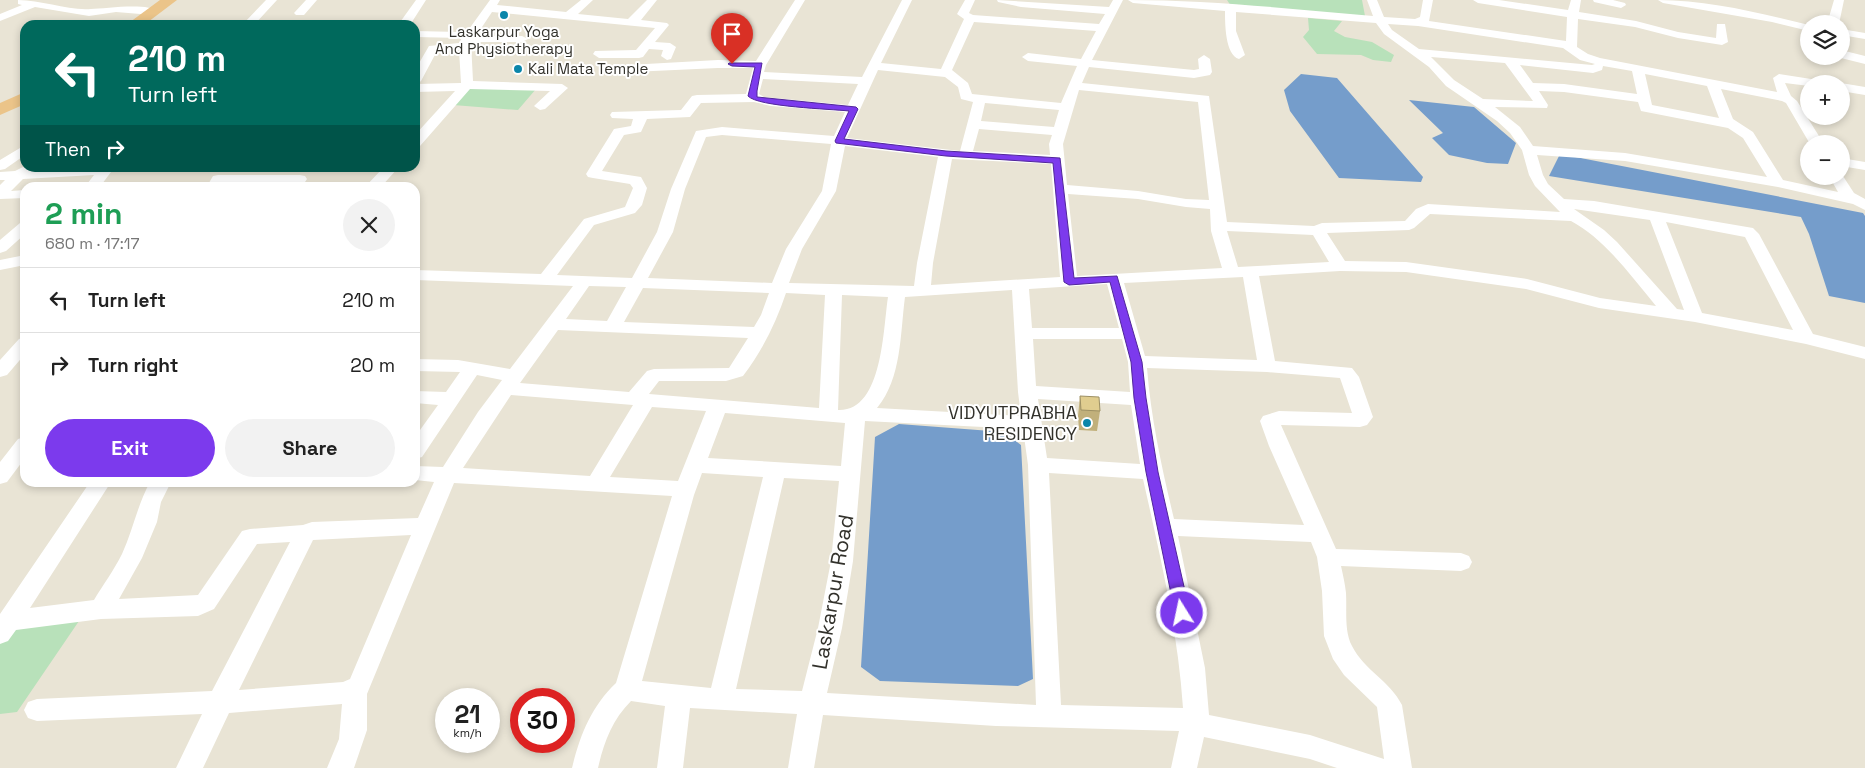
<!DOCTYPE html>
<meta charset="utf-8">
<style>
:root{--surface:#fff;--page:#f2f2f2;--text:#222;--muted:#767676;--line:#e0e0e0;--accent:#7c3aed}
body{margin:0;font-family:"Space Grotesk",sans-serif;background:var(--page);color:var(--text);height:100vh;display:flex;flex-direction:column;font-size:19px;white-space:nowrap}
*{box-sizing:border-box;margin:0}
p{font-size:16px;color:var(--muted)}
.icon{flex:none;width:28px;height:28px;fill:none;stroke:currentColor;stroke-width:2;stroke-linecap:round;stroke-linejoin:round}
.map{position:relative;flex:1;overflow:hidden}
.sheet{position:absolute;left:20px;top:182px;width:400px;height:305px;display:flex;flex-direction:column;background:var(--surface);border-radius:15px;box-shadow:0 2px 8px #0003}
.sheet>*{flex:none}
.hud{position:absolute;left:20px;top:20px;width:400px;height:152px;border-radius:15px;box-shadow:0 2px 8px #0003;background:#00695c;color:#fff;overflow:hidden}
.tools{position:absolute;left:1800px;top:15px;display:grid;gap:10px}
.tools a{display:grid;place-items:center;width:50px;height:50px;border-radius:50%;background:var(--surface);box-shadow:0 2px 8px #0003;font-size:25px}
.speed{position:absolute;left:435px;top:688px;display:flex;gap:10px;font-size:25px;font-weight:700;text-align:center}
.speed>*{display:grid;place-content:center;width:65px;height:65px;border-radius:50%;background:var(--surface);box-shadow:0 2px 8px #0003;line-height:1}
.speed small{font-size:12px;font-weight:400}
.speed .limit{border:8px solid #d22;background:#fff;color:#111}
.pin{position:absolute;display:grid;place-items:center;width:42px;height:42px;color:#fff;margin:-51px -21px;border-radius:50% 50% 50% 0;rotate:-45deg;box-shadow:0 0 5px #0007}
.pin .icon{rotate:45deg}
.me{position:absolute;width:55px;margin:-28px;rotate:350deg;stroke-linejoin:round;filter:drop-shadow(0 0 4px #0008)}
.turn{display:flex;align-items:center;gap:18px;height:105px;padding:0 25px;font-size:22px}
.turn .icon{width:65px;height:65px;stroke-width:2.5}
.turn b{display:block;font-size:35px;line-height:42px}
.then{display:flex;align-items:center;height:48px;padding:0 25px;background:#0003;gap:10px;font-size:19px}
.round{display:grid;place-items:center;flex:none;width:52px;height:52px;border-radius:26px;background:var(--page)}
.head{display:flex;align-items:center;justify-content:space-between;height:85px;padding:0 25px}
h1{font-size:30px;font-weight:700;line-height:38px;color:#1e9e55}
.cta{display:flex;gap:10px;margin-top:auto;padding:10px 25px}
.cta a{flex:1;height:58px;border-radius:30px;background:var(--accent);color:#fff;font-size:20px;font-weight:700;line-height:58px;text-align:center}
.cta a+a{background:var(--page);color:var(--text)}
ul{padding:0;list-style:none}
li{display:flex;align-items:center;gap:15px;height:65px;padding:0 25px;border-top:1px solid var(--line)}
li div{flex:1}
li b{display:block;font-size:19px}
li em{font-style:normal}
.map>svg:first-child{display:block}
.green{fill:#b8e1ba}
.water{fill:#759dcb}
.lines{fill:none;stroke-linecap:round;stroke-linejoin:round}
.minor{fill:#fff;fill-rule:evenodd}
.major{fill:#ebc489;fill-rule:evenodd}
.wall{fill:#c1b07b}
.building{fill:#e0cd8f;stroke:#9d9064}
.route{fill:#7c3aed;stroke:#51269a}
.poi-dot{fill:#0b86aa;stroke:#fff;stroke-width:2}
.labels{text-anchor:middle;stroke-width:4;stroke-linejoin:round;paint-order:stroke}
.far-poi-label{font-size:15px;fill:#32312b;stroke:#fff}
.poi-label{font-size:18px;fill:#32312b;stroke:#fff;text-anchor:end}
.near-street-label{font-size:21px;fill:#32312b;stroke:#fff}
</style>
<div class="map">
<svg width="1865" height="768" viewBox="0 0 1865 768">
<rect width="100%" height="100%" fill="#e9e4d5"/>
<!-- green -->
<path class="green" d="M1227,0H1362L1365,16L1231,6Z
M1308,18L1342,21L1334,31L1345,37L1372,42L1394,55L1391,62L1373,60L1361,55L1317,54L1303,37L1309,30Z
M470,87L536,89L518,110L453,105Z
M79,621L17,712L0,714V642L11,623Z"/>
<!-- water -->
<path class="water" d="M1301,74L1337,78L1423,177L1421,182L1339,178L1290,111L1284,90Z
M1409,100L1474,107L1516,143L1508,164L1487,163L1449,155L1432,138L1443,133Z
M1560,154L1863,213L1865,216V303L1829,296L1809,234L1801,217L1549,176Z
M899,424L1004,432L1021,445L1033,679L1018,686L880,681L861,667L875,437Z"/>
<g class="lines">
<!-- minor -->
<path class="minor" d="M18,0C42,0 69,11 91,9C105,9 148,2 159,12L153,15L116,12L89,16L35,7L0,21V14L22,5L18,4Z
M266,0H277L254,25H242Z
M306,0H317L304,15H296L294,13Z
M416,0H426L410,25H398Z
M490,0H500L497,5L566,12L581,0H593L578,14L628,19L647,0H657L641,20L667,23L669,25L655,42L670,43L676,47L671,59L667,60L661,56L663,50L649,49L643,57L639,58H599L593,54L595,51L636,50L655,28L492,12L476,36H522L528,39L522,42H471L473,81L562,84L568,88L545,109L540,110L534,106L550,91L470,89L420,146L415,147V135L455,91L415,92V70L429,46L459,43L462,38L415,37V31L459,32L463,33L464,36ZM459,50L461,83L417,84L421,81L437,51Z
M795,0H805L766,65L764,72L862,77L902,0H912L881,63L941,69L964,19L957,14L965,0H975L969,13L973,15L1099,24L1105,14L1021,7L998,2L997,0L1109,7L1113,0H1123L1092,60L1194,70L1199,69L1198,59L1204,55L1210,59L1212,72L1210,75L1194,78L1089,67L1082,83L1209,96L1227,222L1314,226L1322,223L1405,221L1416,209L1428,204L1560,212L1535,186L1529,175L1522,150L1510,133L1497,121L1446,86L1429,67L1384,34L1376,23L1236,12V31L1245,55L1239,59C1225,55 1225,23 1225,11L1133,3L1128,0C1210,0 1291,9 1373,16L1367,0H1377L1384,17L1415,19L1420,17L1423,0H1433L1429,21L1566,41L1567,17L1478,3L1473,0H1499L1568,10L1571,0H1581L1579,12L1636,21L1678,32L1716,38L1717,24H1725L1728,42L1722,45L1678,38L1635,27L1578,19L1577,47L1588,54L1600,58L1777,92L1773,78L1779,74L1824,81L1826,84H1809V86L1785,83L1791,96L1797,101L1824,144H1810L1786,103L1782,101L1721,89L1733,119L1753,132L1783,180L1838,192L1829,176H1841V173L1854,193L1865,199V210L1853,204L1778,187L1625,161L1537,155L1543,175L1548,184L1564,199L1594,201L1753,228L1759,234L1813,334L1865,347V359L1806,344L1695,322L1599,308L1526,289L1406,272L1340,271L1259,276L1275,361L1352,368L1359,377L1373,417L1367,425L1360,427L1281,425L1336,549L1461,553L1469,556L1472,562L1469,568L1461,571L1341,566C1343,575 1345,584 1346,593C1347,610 1344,631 1352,646C1364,670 1390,681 1402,705L1412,768H1337L1310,759L1204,737L1197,768H1171L1179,731L996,726L823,715L814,768H788L797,714L690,708L683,768H657L665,706L631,701C612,720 604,742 598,768H572C580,735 591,707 616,683L672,496L454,483L367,694V730L354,768H327L339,739L342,704L229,713L203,768H176L202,714L37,721L28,718L24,710L28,702L37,699L212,691L290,542L257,544L214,609L198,616L101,619L16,630L8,641L0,644V614L90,482H111L30,608L94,600C103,585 114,570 122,554C133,530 137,506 150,482H171L161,502L157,522L142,558L119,599L198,595L242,531L250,529L303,525L312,522L418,518L434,482L415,480V466L443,467L478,412L502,380L477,375L422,457L415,459V437L438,405L415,403V391L446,392L460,372L415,371V359L458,360L510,369L573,286L415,280V270L541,274L584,219L625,207L633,188L630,184L593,178L588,177L586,174L614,129L631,126L633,119L612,118L610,115L612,112L681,110L692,96L697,95L746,94L753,68H718L632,72L626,68L628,65L718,60L756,61ZM974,22L1096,31L1081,59L1028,53L1022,57L1028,61L1077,66L1061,103L972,94L968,83L952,70ZM1388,24L1418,26L1563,48L1580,60L1595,64L1592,65L1419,49L1392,30ZM1431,57L1505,63L1533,101L1483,99L1454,80ZM1520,65L1593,73L1602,70L1603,66L1632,71L1637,94L1564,84L1533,83ZM878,70L945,77L958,87L961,99L973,102L960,151L847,138ZM1645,74L1707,86L1719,118L1652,105ZM763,79L858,84L848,105L764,97L759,94ZM1079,90L1198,102L1209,200L1186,199L1138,191L1067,185L1063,144ZM1539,91L1564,92L1638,102L1641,111L1728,128L1743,138L1767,177L1625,153L1533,146L1520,127L1495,107L1547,108L1548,105ZM754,102L771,106L845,112L834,136L722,127L696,131L671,189L657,232L632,278L557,275L594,225L635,213L642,205L647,188L641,177L602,171L624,135L641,132L647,119L690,117L701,103ZM985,103L1059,110L1054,127L981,121ZM979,129L1052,135L1049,144L1050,155L973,151ZM722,135L831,144L822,191L786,249L772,283L648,278L673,232L685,189L706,137ZM845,146L938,157L917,263L914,286L789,283L802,249L836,191ZM952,159L1051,164L1060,277L931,285L933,263ZM1068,194L1138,199L1186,207L1210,209L1211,231L1222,268L1077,276ZM1574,209L1650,220L1684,310L1677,309L1617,242L1604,230ZM1430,214L1571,221C1606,240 1631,276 1656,306L1600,298L1527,279L1406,262L1345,261L1327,233L1409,230L1414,228ZM1666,222L1745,237L1793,330L1702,313ZM1227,231L1313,235L1329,262L1238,267ZM1243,277L1257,360L1145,356L1124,283ZM1107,284L1119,328H1032L1029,289ZM589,286L626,287L607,321L566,319ZM643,288L769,293L761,315L754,327L624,322ZM1012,290L1018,392L1021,416L877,408C902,378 900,334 905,297ZM786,293L825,295L819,408L649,394L659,381H726L743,376C762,351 776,323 786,293ZM842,295L888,297C883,328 883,412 838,410ZM558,330L748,338L729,368L654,369L647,371L629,392L520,383ZM1033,339H1122L1128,362L1130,392L1036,386ZM1147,368L1267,372L1340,378L1352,413L1279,411L1263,416L1260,421L1269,446L1304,525L1174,519C1162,469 1151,419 1147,368ZM511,395L633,405L590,476L463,468ZM1038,399L1131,405L1140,464L1047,458ZM652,407L706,411L678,481L610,477ZM725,413L845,423L841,466L708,458ZM865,421L1023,429L1028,465L1036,705L827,693L842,628L853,561ZM702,473L763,477L711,688L642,681L694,495ZM1049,473L1143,479C1160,555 1178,631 1183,708L1061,705ZM784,478L839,481L831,561L818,628L802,691L736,689ZM411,535L350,679L343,682L239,690L313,540ZM1178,536L1311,542L1317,557L1322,591L1324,636L1333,659L1344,675L1377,707L1384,759L1310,735L1209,715L1205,668Z
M1593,0H1613L1625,3L1626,5L1621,8L1594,2Z
M1658,0C1708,0 1760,13 1809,25V31L1772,22L1663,3Z
M1834,0H1844L1839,24H1827Z
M1841,29L1865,33V39L1841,35Z
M1841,50L1865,56V64L1837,57L1841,56Z
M1841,83L1865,87V95L1841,91V84H1839Z
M25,145V155L5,169L0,170V160Z
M1841,158L1865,162V170L1841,166Z
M23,167L30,170L110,168L111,172L99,188H84L94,175L23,179L11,191L25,190V198L0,199V185L5,180H0V172L15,171Z
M383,168H398L380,188H364Z
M218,175H300L305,176L307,179L305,182L300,183H223L221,188H206L213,176Z
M25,221V234L6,251L0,253V240L20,223Z
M25,255V265L0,270V260Z
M25,337V354L7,375L0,377V360L19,339Z
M25,437V458L7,482L0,484V462L18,439Z"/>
<!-- major -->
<path class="major" d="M160,0H177L144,25H126Z
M25,92V104L0,115V103Z"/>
</g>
<!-- wall -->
<path class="wall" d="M1080,396L1100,411L1097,431L1079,430L1078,416Z"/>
<!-- building -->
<path class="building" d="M1080,396L1099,397L1100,411L1081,410Z"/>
<!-- route -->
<path class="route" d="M729,63H762L757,91V97L856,107L858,109L844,139L946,151L1060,158L1074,278L1117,276L1142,362L1146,398L1158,472L1190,613L1188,617L1182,619L1177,617L1175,613L1146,472L1134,398L1131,362L1110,282L1069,285L1064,282L1053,163L946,156L836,143L835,141L849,111C831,109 758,107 748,96L755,67L732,66L728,64Z"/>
<!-- markers -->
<g class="poi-dot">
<circle cx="504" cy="15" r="5"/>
<circle cx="518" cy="69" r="5"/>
<circle cx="1087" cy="423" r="5"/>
</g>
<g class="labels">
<!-- far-poi labels -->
<g class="far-poi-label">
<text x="504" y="37">Laskarpur Yoga<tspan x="504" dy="17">And Physiotherapy</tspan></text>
<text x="528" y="74" text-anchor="start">Kali Mata Temple</text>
</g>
<!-- poi labels -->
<g class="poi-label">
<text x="1077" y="419">VIDYUTPRABHA<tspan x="1077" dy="21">RESIDENCY</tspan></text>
</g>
<!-- near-street labels -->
<g class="near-street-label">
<text transform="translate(833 592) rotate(-80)" y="7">Laskarpur Road</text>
</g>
</g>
</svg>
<div class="tools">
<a><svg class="icon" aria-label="layers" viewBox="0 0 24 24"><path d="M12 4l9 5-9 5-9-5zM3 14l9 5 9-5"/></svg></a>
<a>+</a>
<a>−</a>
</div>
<div class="speed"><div>21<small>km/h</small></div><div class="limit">30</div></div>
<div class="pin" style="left:732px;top:64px;background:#d93025"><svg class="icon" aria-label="arrive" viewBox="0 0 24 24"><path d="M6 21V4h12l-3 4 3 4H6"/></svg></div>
<svg class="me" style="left:1182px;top:613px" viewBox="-20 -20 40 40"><circle r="17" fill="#7c3aed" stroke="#fff" stroke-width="3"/><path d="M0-11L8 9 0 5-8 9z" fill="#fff"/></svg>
<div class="hud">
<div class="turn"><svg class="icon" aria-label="left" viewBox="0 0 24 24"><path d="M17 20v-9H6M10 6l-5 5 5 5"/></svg><div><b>210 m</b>Turn left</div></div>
<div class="then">Then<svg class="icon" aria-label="right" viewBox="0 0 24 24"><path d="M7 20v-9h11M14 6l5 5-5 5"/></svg></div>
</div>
<section class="sheet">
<div class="head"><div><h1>2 min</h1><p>680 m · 17:17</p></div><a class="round"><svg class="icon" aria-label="close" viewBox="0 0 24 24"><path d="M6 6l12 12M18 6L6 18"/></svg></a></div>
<ul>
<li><svg class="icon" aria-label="left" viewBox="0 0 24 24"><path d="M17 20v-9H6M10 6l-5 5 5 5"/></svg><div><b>Turn left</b></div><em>210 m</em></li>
<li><svg class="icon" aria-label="right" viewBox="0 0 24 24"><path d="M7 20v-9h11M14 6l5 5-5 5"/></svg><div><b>Turn right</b></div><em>20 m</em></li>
</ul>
<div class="cta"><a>Exit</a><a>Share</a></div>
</section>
</div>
